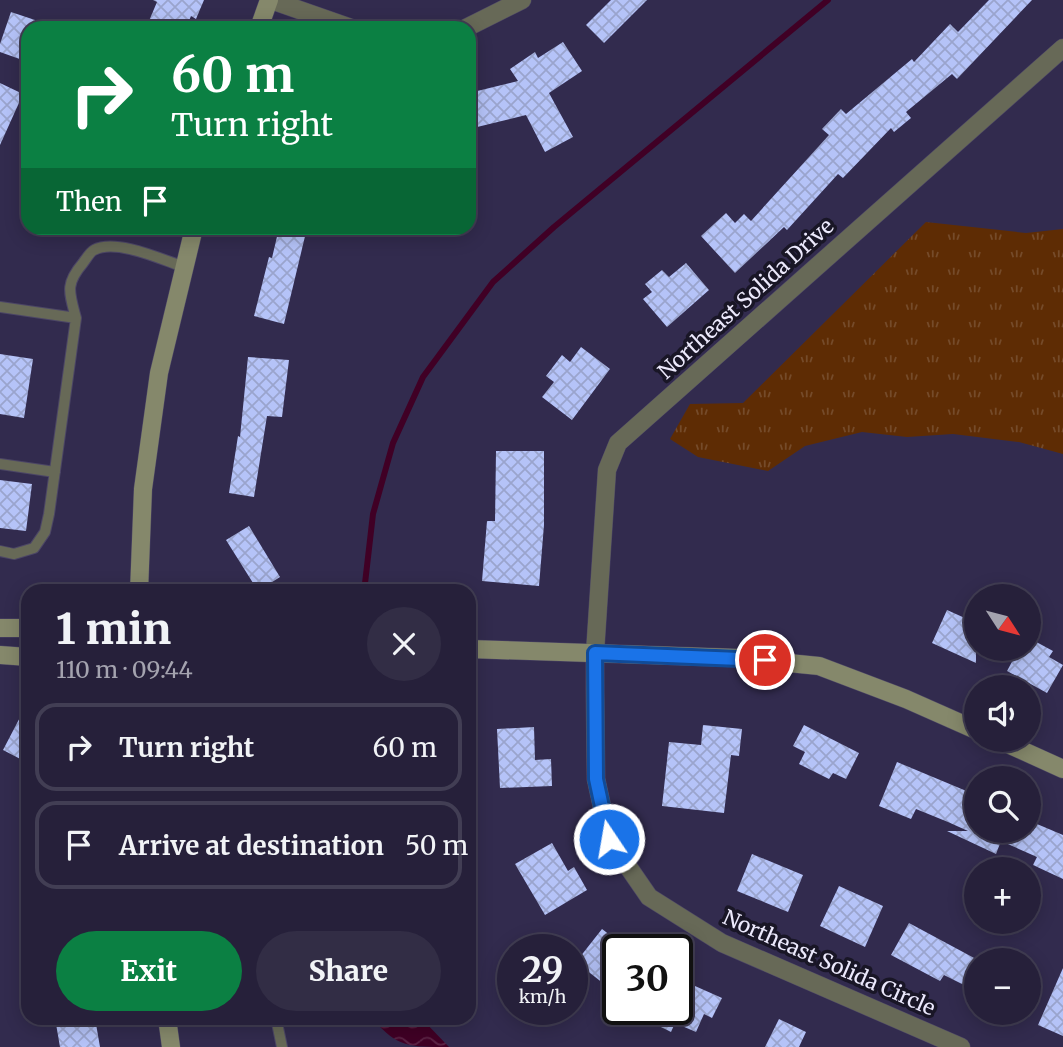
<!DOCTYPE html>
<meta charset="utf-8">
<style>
:root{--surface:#26203a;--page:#322d45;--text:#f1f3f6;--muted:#a4a3af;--line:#423e54;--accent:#0b8043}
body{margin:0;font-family:Merriweather,serif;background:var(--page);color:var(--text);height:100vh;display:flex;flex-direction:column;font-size:26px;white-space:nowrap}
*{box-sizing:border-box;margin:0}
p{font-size:23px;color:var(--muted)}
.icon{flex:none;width:38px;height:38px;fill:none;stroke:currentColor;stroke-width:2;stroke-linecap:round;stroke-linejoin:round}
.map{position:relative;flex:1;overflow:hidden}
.drawer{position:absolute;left:21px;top:584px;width:455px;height:441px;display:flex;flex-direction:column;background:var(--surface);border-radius:21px;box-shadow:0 4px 18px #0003,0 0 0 2px var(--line)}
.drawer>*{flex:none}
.guide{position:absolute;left:21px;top:21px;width:455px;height:214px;border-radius:21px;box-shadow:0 4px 18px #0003,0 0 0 2px var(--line);background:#0b8043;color:#fff;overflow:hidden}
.needle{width:46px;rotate:126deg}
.controls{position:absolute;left:964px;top:584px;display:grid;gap:14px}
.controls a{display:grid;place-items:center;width:77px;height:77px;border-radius:50%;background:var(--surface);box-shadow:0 4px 18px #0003,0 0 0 2px var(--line);font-size:35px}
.speed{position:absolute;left:497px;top:934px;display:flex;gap:14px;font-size:35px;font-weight:700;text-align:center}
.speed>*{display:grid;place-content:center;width:91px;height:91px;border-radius:50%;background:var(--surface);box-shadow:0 4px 18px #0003,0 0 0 2px var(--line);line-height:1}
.speed small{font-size:18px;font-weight:400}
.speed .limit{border:4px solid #111;border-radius:10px;background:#fff;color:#111}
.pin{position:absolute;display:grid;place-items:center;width:60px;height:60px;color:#fff;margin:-30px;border:4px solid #fff;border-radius:50%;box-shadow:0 2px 7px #0007}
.me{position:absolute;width:77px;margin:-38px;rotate:348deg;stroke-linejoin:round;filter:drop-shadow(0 0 5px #0008)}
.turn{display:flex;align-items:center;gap:24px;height:147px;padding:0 35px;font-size:32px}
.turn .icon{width:91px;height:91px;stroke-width:2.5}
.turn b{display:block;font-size:49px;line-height:60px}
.then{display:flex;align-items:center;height:66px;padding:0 35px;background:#0003;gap:14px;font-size:26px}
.round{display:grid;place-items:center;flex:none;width:74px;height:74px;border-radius:37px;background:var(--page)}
.headline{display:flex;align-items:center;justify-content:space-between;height:119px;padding:0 35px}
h1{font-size:42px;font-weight:800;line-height:52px}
.cta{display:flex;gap:14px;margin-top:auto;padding:14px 35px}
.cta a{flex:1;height:80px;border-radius:42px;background:var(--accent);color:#fff;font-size:28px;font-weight:800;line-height:80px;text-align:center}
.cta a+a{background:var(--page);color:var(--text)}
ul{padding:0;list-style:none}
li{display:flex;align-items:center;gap:21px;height:88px;margin:0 14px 10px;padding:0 21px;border:4px solid var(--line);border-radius:21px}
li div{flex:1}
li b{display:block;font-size:26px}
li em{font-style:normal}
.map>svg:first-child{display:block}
.grass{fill:url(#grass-tufts)}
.water{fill:url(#water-waves)}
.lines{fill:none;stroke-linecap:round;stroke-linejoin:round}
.stream{stroke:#400025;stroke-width:6}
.building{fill:url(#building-cross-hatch)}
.lane-casing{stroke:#4c4666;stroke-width:12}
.street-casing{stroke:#4c4666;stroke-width:19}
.secondary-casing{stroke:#4c4666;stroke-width:19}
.lane{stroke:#676957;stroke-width:10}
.street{stroke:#676957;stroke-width:18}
.secondary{stroke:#85886b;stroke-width:18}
.route-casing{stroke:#114b97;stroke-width:18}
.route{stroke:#1a73e8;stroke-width:12}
.labels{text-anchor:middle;stroke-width:7;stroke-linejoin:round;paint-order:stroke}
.street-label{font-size:21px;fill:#ece9fc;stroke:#191626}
</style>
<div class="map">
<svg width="1063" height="1047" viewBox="0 0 1063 1047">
<defs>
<pattern id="grass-tufts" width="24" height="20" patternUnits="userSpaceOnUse" patternTransform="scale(1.75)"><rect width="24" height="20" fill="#5e2c04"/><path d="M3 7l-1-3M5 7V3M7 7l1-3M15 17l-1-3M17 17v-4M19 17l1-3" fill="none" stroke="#754b2a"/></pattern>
<pattern id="water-waves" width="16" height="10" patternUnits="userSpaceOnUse" patternTransform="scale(1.75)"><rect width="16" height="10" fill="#400025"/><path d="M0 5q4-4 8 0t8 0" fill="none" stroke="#5c2546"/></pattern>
<pattern id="building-cross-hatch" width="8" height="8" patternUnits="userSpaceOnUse" patternTransform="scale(1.75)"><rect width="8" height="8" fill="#b5c3f8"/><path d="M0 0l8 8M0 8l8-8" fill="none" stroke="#9aa4cd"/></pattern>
</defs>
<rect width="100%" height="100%" fill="#322b4e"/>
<!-- grass -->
<path class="grass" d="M926,222L1026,233L1063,229V454L1019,442L953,434L907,437L862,432L805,446L768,471L698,457L670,439L690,404L743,403Z"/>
<!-- water -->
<path class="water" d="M373,1019H422L449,1047C408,1047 397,1047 373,1019Z"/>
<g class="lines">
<!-- stream -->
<path class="stream" d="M364,592L373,514L393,443L423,377L493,282L554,227L828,0"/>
</g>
<!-- building -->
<path class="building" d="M153,0H204L196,19L191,16L186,28H146L157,2Z
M611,0H647L604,43L586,25Z
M989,0H1032L957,79L952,74L906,112L911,118L894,132L891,128L843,178L838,174L787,230L784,227L735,273L701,236L726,213L735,223L744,214L751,221L829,135L822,129L841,109L846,114L912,59L914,62L950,24L958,32Z
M11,12L35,20L32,28H28V62L0,52V44Z
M563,42L582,71L549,93L573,137L545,152L526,115L469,129V93L518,81L510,69L535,52L538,58Z
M0,83L23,94L0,145Z
M279,228H307L284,324L254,316L269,257L272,258Z
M686,263L709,290L667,327L643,299L652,292L645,284L662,270L669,277Z
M581,347L610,369L572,420L542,397L554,382L546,376L562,355L570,362Z
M0,354L33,359L24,418L0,414Z
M248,357L289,360L282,417L267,416L254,497L229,493L238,436L240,437Z
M496,451H544V525L539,586L482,581L487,521H495Z
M0,480L32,484L26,531L0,528Z
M249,526L280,577L258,591L226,540Z
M947,610L976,623V663L932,643Z
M1029,638L1053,651L1049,657L1063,665L1047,693L1007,671L1019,649H1029Z
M28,702V763L3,750Z
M703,725L742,729L739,756L731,755L724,813L662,806L669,742L701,745Z
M804,725L859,753L846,779L833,773L829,779L799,764L805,752L793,746Z
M534,727L535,760L551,759L552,786L500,788L497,729Z
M897,762L976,795V831H1033L1037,824L1063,835V879L1033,865L1037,857L1001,841L996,854L947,831H968L948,822L916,809L911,819L879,806Z
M552,843L568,871L574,867L587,890L545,915L515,864Z
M752,854L803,875L788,912L737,891Z
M839,886L883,906L865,947L820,926Z
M909,923L976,959V991L944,975L940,981L891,955Z
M602,929L618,941V995L576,962Z
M1063,968V1036L1038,1025Z
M677,978L722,998L712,1018L704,1014L696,1032L675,1023L671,1032L655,1024L659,1015L646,1010H677Z
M55,1018H95L100,1047H60Z
M779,1019L806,1032L799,1047H765Z"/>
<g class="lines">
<defs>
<path id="lane" d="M0,307L76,318
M0,464L55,472
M0,551L14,554L34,548L45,532L49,514L76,318C69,292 65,284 83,263C86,259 90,252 94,250C116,238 163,260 184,267
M276,1018L282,1047"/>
<path id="street" d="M271,0L351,28
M466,28L522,0
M961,1047L722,943L649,897L609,839L596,779L595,690V653L607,470L618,443L1063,48"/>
<path id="secondary" d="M259,28L269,0
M139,592L143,489L159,373L194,228
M0,628H28
M469,649L738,658L819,666L906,699L976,730
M0,655L28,657
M999,740L1063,769
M167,1018L171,1047"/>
</defs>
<!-- lane casing -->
<use href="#lane" class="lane-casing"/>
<!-- street casing -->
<use href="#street" class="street-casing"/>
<!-- secondary casing -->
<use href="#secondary" class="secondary-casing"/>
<!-- lane -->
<use href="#lane" class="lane"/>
<!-- street -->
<use href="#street" class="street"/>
<!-- secondary -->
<use href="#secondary" class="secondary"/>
</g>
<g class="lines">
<defs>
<path id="route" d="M609,839L596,779L595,653L765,660"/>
</defs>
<!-- route casing -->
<use href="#route" class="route-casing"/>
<!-- route -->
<use href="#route" class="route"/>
</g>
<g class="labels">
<!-- street labels -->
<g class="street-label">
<text transform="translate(746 299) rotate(-42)" y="7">Northeast Solida Drive</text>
<text transform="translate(829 963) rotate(24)" y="7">Northeast Solida Circle</text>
</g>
</g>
</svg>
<div class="controls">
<a><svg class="needle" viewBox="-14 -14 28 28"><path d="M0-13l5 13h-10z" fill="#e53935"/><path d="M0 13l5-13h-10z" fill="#a4a3af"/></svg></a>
<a><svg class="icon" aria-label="sound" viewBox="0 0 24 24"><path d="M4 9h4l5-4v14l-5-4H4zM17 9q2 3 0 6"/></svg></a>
<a><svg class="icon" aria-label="search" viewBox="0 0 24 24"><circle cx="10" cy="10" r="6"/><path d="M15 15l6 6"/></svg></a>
<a>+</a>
<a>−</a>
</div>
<div class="speed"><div>29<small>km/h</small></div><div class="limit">30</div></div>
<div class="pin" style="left:765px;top:660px;background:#d93025"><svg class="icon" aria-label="arrive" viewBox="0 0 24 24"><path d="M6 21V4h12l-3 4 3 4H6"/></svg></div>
<svg class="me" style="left:609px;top:839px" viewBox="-20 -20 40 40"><circle r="17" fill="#1a73e8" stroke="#fff" stroke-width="3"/><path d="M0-11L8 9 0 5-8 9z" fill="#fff"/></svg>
<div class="guide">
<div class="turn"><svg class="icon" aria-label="right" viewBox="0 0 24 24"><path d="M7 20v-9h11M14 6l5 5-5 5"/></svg><div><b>60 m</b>Turn right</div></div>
<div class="then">Then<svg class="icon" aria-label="arrive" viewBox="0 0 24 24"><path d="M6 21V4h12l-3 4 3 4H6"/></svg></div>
</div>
<section class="drawer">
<div class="headline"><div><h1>1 min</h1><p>110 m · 09:44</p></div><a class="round"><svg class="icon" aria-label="close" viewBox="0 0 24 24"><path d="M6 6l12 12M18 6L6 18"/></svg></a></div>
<ul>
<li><svg class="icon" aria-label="right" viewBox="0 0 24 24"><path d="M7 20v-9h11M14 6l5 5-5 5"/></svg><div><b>Turn right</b></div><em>60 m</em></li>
<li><svg class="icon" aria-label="arrive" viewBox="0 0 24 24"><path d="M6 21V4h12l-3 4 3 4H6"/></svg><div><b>Arrive at destination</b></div><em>50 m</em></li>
</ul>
<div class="cta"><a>Exit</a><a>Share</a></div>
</section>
</div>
